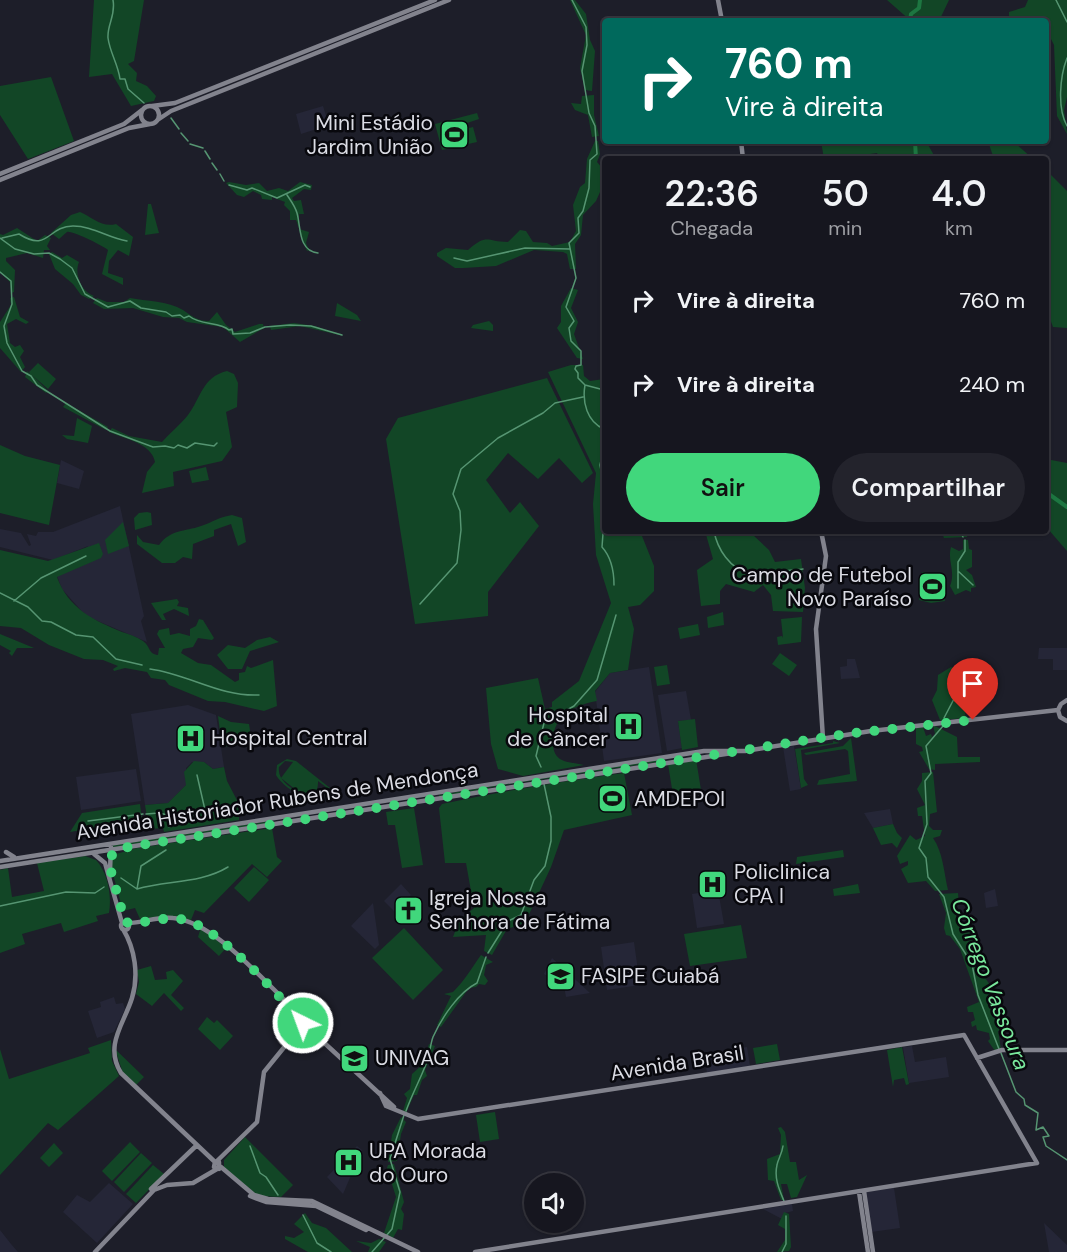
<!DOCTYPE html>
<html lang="pt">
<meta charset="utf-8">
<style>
:root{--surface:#16161f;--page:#23232c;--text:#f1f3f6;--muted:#9e9fa4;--line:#35353d;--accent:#41d77c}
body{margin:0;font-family:"DM Sans",sans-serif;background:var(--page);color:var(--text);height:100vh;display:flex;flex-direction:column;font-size:22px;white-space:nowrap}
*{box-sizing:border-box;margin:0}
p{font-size:20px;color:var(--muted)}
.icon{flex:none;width:33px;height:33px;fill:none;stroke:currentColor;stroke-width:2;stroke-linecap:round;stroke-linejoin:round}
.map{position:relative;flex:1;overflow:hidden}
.side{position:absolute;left:602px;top:156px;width:447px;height:378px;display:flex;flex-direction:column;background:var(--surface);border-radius:6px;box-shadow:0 2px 4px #0004,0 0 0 2px var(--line)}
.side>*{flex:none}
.banner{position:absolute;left:602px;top:18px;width:447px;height:126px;border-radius:6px;box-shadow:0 2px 4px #0004,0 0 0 2px var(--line);background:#00695c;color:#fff;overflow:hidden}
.buttons{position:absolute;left:524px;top:1173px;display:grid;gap:12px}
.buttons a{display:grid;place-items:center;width:60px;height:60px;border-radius:50%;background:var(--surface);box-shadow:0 2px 4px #0004,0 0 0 2px var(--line);font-size:30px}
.pin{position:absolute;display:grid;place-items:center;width:51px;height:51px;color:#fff;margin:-62px -26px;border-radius:50% 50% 50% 0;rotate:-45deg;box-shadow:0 0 6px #0007}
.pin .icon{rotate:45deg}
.me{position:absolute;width:66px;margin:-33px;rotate:318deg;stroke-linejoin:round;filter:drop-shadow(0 0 4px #0008)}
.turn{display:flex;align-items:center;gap:21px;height:126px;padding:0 24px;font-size:27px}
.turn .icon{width:78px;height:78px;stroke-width:2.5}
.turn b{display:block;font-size:42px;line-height:51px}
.eta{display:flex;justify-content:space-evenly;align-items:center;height:102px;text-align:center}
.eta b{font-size:36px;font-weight:600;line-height:42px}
.button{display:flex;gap:12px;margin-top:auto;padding:12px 24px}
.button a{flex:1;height:69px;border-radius:36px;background:var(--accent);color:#111;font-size:24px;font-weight:600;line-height:69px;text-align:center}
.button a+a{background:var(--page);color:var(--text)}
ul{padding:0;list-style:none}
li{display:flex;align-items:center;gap:18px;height:84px;padding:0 24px}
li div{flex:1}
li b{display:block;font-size:22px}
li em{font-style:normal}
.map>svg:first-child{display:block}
.built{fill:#252637}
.green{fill:#124626;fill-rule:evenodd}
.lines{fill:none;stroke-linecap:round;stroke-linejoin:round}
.stream{stroke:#569572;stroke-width:1.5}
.river{stroke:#1d7641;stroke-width:4}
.secondary{stroke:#82838d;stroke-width:4.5}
.route{stroke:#41d77c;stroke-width:10;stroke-dasharray:0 18}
.labels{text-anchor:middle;stroke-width:5;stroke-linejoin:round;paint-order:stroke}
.poi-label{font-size:21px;fill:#dbdce4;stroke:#08080d;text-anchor:start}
.street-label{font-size:21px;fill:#dbdce4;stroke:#08080d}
.water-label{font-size:22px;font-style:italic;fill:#79e79c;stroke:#08080d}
</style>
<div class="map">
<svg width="1067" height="1252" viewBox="0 0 1067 1252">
<rect width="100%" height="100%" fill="#1d1e29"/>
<!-- built -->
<path class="built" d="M323,106L329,125L301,134L296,114Z
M61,460L84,471L79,489L57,483Z
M120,506L144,616L141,621L147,642L86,616L62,589L57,576L88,546L53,560L0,547V529L21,533L29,546L31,545L27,534L36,536L38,532H53Z
M1039,648H1067V670H1053V659H1038Z
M847,659H855L860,678L841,679L840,667L847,666Z
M649,667L662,753L604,761L595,692L610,673Z
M686,691L691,720L678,721L682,748L667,751L658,695Z
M188,705L216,715L224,767L213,769L204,762H192L186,768V785L168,803L145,805L131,714Z
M794,746L801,789L790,791L783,747Z
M136,769L141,801L81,810L76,777Z
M890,809L893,824L873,828L864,813Z
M401,884L411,895L394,911L384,901Z
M995,889L998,906L986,908L984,893Z
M718,890L724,924L697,928L692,894Z
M373,903L379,945L375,949L351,926Z
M634,942L640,985L607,990L601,947Z
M552,958L590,993L566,997L564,986L549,982L551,978L544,974Z
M114,997L116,1004L123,1003L125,1009L114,1032L97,1038L88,1011L101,1007L100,1002Z
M912,1046L915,1062L946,1057L949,1077L909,1083L903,1047Z
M747,1047L750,1066L707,1073L704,1054Z
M357,1146L362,1150L343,1194L327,1177Z
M109,1183L133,1204L97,1243L63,1212L77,1195L90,1202Z
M894,1188L900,1228L871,1232L865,1192Z
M792,1204L793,1211L785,1213L782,1219L763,1209Z
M1044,1223L1067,1245V1252H1049Z
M0,1230L11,1244L18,1252H0Z"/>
<!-- green -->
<path class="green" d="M94,0H144L134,61L128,64L137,73L136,81L147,86L156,96L154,101L131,106L112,74L89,77Z
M570,0H575L586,14L590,40L595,51L592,91L585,90L580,68L586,35Z
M887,0H949L939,21H911Z
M1028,0H1067V97L1064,110L1067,134L1057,116L1054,45L1050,37H1046V21H1009V12L1025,7Z
M51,77L74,141L28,159L0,115V86Z
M594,95V115L599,136L592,137L588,115L575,110L571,103L581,104L582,96Z
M477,113L479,119L467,123L469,128L473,127L477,142L442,150L435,124Z
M595,141H598L600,154L597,162L604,170V183L596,201L583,215L581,235L575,244L576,269H570L567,254L563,252L534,250L496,266L463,268H455L437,256V253L446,248L468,250C488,233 486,242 508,242L520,230L526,231L533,242L547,243L552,246L570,242L576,231L573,205L580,187L585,183L587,159Z
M821,141H926L936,159H880L877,153C858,156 842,159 824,159Z
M988,141H1013L1033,159H994Z
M1046,170L1067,191V328L1053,327L1046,308Z
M229,182L246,185L259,183L267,191L279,188L288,191L300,182L312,185L311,190L304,189L292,198L294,201L301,200L304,214H299V229L309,232L306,243L309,250L307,251L296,220H290V211L284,205L285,202L272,197V200L262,199L261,195L253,191L244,197L237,195L226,183Z
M148,204H151L159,233L145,235Z
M80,212C92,217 102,228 116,224L133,237L129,256L118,250L109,261L108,273L123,278V285L102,274L108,250C105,247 72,230 67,232C64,234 62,237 59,239L51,233L71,215Z
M17,228L37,241L45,235L51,238L47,246L50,250H44L43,258L27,253L6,258V261L15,270L14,292L11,293L10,282L0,272V234L3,235Z
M52,252L62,258L67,255L79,262C74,274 81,292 94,296L89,299L81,295L73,284L55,269L49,254Z
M571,288L578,290L571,308L578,322L574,334L583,359L577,358L557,328L561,322V306Z
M14,297L20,317L29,322L26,324L16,319L7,324L10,343L15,347L20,345L24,351L20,357L25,367L21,372L0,348V322L11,305L10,298Z
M97,298L107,302H124L130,298C146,301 168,301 183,310C192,316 197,321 209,321L217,312L226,325L235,332L259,324H263L264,328L240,342L223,327L187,322L179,318L163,317L133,308L104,309L93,303Z
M337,303L357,315L361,321L335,316Z
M489,321L493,325V331L471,328L473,325Z
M294,323L315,326L344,336L300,326L271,330L270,326Z
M38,363L56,379L48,389L32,375L48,391L46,393L25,377L27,371L30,374L29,372Z
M571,365H583L584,376L590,381L604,379V531H640L654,566V591L640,605L628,607L634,629L628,670L610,673L595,691L597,701C574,705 552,717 553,742C553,748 554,755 560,759C566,763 577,763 584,765L523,776L498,769L491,744L486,688L538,678L545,709L552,707V702L579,681L611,603L596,555L593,504L596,473L548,372Z
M227,371L234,374L238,383L237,407L226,412L232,447L222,461L173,472L174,486L142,493L147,472L155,462C151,443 125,439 109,432L112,428L129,436L162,442C169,434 180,425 188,415C201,398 202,377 227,371Z
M547,378L593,473L582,483L559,458L538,479L508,453L486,480L510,513L520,502L539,526L488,592V616L415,624L386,439L398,418Z
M66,403L108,427L106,430L63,407Z
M77,418L92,426L88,443L67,439L62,435L74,436Z
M0,445L25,456L60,465L49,525L0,513Z
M1046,459L1067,463V551L1048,529L1050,518L1046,516Z
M206,467L209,480L192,483L189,471Z
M147,512L151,513L152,525L135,530L134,518L139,513Z
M232,515L242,518L246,542L238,546L231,524L214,530V536L193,544L192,559L183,557L175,563H162L137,544V535L143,542L159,545C171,529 184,532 201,526C213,522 219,517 232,515Z
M123,522L129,546L108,554L105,540Z
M705,531H753V535L769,550L775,562L801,559L805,588L803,612L773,611L771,595L763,585L754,592L726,584L720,591V604L701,606L697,570L713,559Z
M941,531H968L967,537L944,538Z
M963,540H968L969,549L972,550V567L966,570L972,575L976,587L971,588V592L966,590L955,595L950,586C956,571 947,561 951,547L959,551L963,549Z
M99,543L103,554L101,558L57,577C68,608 93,620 122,632C129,634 137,637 143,641C151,647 148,654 158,655L159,648H165L157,634L159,630L169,628L170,635L179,633L190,636V629L196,626L199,619L203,620L214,638L212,640L198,638L193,647L183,649L181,653L198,663L211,665L235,682L239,680V673L245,672L247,666L251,668L273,660L277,706L264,711L225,702L208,701L169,685L165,680L151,678L147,672L125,668L114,671L113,669L118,666L103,660L84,659L49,645L21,628L0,626V550L48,561Z
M922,572L942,574L945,601L931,603L919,600Z
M177,599L179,602L177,606L188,608L189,616L174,609L163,614L166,620H162L151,603Z
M723,612L724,625L708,628L707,617Z
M802,617L801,642L778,645L777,637L782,636L783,638L781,619Z
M698,624L700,635L680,639L678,628Z
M0,634L34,648H17L12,656L9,653L11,651L0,645Z
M270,637L279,642L250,651L242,669H228L217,655L228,645L245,648L257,640Z
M780,653L797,665L789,676L772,664Z
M667,665L670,684L657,686L654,667Z
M951,667L960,670L966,681L965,718L940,720L932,700L937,690L938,675Z
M218,716L231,722L249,724L252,743L222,747Z
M695,719L698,747L682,750L678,721Z
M933,725L957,737L958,757H980V762L935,764V770L929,769L919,752L923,751L922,747L916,744V728L923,727L926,736L931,734L932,737L935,734Z
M851,738L857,781L817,785L819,780L850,774L848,751L845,749L806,755L804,753L843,746Z
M833,741L840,743L801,750L804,779L808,785L801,788L795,749L833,743Z
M664,758V761L498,786L439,798V795Z
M287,759L296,761L330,788H327L320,797L319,790L326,787L318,781C319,812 284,789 276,775L277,765ZM285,761L293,762L281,778L301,794C291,788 277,780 279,767Z
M696,759L701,790L673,795L668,764Z
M194,761L204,762L213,769L224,767L227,781L239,804V820L164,832L163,828L149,829L145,805L168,803L186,785L184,772Z
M933,772L937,812L930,814L929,826L933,830H942L940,836L933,838C943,852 944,873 948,890L935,891L926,881L908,883L901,869L908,865V861L900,864L897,856L910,835L916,840L925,836L922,816H918L917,808L925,805L917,789L922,781V773Z
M624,773L632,815L564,830L551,867L525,923L507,929L492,955L484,951L486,935L453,937L459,921L474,908L466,863H445L439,808L442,804C503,791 564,781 624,773Z
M140,804L142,820L70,832L82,813Z
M414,808L423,865L402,868L395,825H388L386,812Z
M265,822L266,824L113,848L112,845Z
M893,824L897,833L902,838L897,848L892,843L881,845L873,828Z
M272,828L277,857L282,861L267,877L252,864L204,913L195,910L191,920L169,916L140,919L135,908L123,911L110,863L116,854L137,848Z
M843,850L844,857L796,864L797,857Z
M85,856L96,860C108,873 112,896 109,913L96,916L98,921L64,932L61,923L22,934L25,944L0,953V870L8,868L12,897L44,891L37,863Z
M254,867L269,880L249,902L234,888Z
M858,884L860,893L834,896L833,889Z
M958,893L959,905L955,907L957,923L966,922L981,948C974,973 984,972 994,992C1000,1002 1001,1018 1004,1030L998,1031L1001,1049L995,1051L988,1041L990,1039L989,1033L977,1030L976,1025L972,1027L971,1022L975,1020L973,1012H968L967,1007L979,1002L960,949L950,936L946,935L944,928L946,913L939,894Z
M741,925L747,958L690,966L684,934Z
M201,927L226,948L219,956L198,937Z
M404,928L443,970L413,1000L372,958Z
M481,955L493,962L486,965L484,975L488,981L485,985L479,984L476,987L469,988L441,1027L437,1025L451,996L444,994L453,992C465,980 471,969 481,955Z
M151,966L155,980L167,979L166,972L173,970L183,981L171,995L184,1008L181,1011L164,993L152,1006L136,994L139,982L137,970Z
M207,1017L214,1023L217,1020L233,1036L220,1050L198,1029Z
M111,1040L112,1061L119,1076L58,1130L48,1123L0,1175V1049L9,1079L90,1053L88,1048Z
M429,1044L435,1046L425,1070L427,1076L422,1080L417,1095H414L406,1113L403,1111L407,1098L404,1094L410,1089L412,1074L423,1064Z
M777,1044L780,1060L756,1064L753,1048Z
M902,1047L909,1084L906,1085L904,1078L894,1080L893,1087L887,1050Z
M115,1049L144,1077L136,1085L123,1073Z
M495,1112L499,1139L480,1142L476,1115Z
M401,1117L406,1122L401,1134L397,1161L388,1162L392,1135Z
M781,1127L785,1132L790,1162H796L799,1180L807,1175L797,1197L791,1198L787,1184H781L784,1200H781L774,1181L768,1180L767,1159L780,1154L781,1135L778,1128Z
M245,1137L293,1185L281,1197L258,1196L224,1168V1160Z
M130,1142L140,1152L112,1181L102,1171Z
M54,1143L63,1153L49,1167L40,1158Z
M141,1153L152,1163L124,1192L114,1182Z
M394,1164L404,1202L401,1209L404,1214L402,1230L398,1229L393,1238L384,1233L396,1197L387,1168L388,1165Z
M153,1165L164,1174L136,1203L126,1194Z
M784,1212L789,1214L791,1247L789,1251L777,1252L785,1240V1229L778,1225Z
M305,1213L312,1223L326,1228L352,1252H308L285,1239V1236L294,1238L304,1232L294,1224Z
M379,1239L386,1242L379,1252H368L370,1247L356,1241L371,1243Z"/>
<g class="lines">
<!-- stream -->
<path class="stream" d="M113,0C116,16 107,24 108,38C110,53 118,64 120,79H125L128,89L144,103
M572,0L586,27L587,45L582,71L589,113L595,126L597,154L590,160L589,188L583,211L578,218L579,233L569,243L576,278L566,307L574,321L569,328L571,341L581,351V365L576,366L575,369L578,373V378L585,385L604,390
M1056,0L1067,22
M1067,58C1060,76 1057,108 1067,126
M171,118L179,129
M181,133L188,141
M190,144L203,148
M205,151L210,159
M212,163L217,170
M220,174L224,181
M229,185L247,190L252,188L277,198L305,185L310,187
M287,195C291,201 295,206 297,213C301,227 298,251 318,253
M0,238L15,249L34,254L49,253L60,259L72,268L85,294L108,307L130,301L141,308L166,312L172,316L180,315L184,318L189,316C201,326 219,321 229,330L232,329L233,334L250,333L265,327L290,325L311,326L342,335
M2,238L19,234C49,253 47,226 73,226C93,226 108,238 127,241
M454,258L467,261L525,248L570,249
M0,272L11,281L12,304L4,326L7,343L22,371L31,376L37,385L110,431L153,447L165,446L174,448L178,445L187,448L195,443L214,446L217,443
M585,385C582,402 587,422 604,429
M604,448L600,465L604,486
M604,520L602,547C611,557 614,572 614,585
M714,531C717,548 730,570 750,573C759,574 792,570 803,569
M960,531L963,537
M958,571L973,585
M958,588V562L965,551V540
M0,593L28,607L42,621L51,622L76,635L93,637L116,659L142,665
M14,601L41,578L86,556
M420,604L457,563L461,530L460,511L453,494L461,469L498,438L543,413L555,403L583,397
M150,669C188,674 220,697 259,695
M944,718L956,695L953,681
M943,726L926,746L931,773L925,781L927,824L919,848L926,858L928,877L944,897L953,934L972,964L978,995L999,1049
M541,767L536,756L544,723L574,706L597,680L616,615
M146,814L159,813L172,816L174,824
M88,821L143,814
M169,827L205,810L197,775
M121,878L137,889L141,866L166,850
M137,889C167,880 200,884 228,867
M0,906L66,892L95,893L104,887
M488,953L508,921L521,915L534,880L545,866L551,841V817L544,784
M1001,1053L1016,1092L1024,1099L1025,1105L1038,1113L1036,1130L1043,1127L1049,1136L1043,1137L1046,1146L1067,1160
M406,1111C412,1094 420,1080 426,1064C430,1055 430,1045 433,1037C442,1017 459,992 477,983L486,957
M250,1146L260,1173L266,1177L278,1195
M783,1146C782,1154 778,1159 777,1165C774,1178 779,1189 784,1201
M303,1215L317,1243L331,1252
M372,1252L392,1229L400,1192L390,1159L404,1115
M782,1252L786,1244V1216"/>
<!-- river -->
<path class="river" d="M910,21L911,14L919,8L920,0
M915,141L916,159
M1046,492L1067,507"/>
<!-- secondary -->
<path class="secondary" d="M718,0L722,21
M141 115a9 9 0 1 1 18 0a9 9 0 1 1-18 0Z
M152,106L175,103L435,0
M159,119L171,111L449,0
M741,141L743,159
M0,174L124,124L142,110
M0,180L129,128L150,124
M821,531L826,556L816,629L823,739
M1067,700L1061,704L1058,710L1060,717L1067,721
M6,852L14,857
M94,854L105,863L122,923
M0,861L704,751H745L871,731L1058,710
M0,867C244,830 488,789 732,753
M110,870L111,847
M121 926a4 4 0 1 1 8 0a4 4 0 1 1-8 0Z
M128,923C143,923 157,916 173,918C218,922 271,991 306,1020
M123,929C135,949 139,975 132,998C124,1024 104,1045 121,1073L215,1162H219V1169L214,1167L215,1162
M303.5 1024a3.5 3.5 0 1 1 7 0a3.5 3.5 0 1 1-7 0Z
M307,1027L394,1107
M977,1058L1002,1050H1067
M380,1093L386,1106L418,1119L964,1035L1037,1163L475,1252
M217,1161L257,1122L264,1072L303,1024
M221,1167L254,1195L268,1199L312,1201L418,1252
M151,1189L197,1145
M864,1191L873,1252
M859,1192L868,1252
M250,1196L266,1202L316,1206L366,1230
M95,1252L154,1190L167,1185L193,1183L217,1169"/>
</g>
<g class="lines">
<!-- route -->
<path class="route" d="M303,1023C278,995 221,929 185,920C163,915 138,926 125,922L109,864L112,855L122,848L846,734L973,720"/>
</g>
<!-- icons -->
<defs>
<symbol id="stadium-square" viewBox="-11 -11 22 22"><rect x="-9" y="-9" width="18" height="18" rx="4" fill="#41d77c" stroke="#08080d"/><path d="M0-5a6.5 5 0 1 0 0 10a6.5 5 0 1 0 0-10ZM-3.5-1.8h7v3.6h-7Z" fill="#111"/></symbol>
<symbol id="hospital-square" viewBox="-11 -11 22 22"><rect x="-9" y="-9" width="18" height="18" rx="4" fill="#41d77c" stroke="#08080d"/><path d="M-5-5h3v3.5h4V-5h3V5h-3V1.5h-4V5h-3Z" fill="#111"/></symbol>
<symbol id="church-square" viewBox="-11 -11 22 22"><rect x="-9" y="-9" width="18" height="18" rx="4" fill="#41d77c" stroke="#08080d"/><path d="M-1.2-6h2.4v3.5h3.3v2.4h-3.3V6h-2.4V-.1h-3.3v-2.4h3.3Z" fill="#111"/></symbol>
<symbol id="university-square" viewBox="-11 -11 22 22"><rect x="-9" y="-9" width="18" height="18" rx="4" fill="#41d77c" stroke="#08080d"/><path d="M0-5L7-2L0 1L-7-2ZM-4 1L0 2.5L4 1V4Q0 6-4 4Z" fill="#111"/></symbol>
</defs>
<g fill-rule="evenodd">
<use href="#stadium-square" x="438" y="118" width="33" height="33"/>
<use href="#stadium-square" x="916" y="570" width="33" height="33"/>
<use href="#hospital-square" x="612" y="710" width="33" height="33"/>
<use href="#hospital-square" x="174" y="722" width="33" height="33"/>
<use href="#stadium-square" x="596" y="782" width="33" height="33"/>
<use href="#hospital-square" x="696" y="868" width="33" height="33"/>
<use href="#church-square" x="392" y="894" width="33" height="33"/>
<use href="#university-square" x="544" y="960" width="33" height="33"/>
<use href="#university-square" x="338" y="1042" width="33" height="33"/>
<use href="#hospital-square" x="332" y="1146" width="33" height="33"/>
</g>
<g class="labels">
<!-- poi labels -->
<g class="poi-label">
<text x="433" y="130" text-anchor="end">Mini Estádio<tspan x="433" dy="24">Jardim União</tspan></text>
<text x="912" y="582" text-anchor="end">Campo de Futebol<tspan x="912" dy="24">Novo Paraíso</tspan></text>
<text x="608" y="722" text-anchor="end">Hospital<tspan x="608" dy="24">de Câncer</tspan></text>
<text x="211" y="745">Hospital Central</text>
<text x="634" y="806">AMDEPOl</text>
<text x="734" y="879">Policlinica<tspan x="734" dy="24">CPA I</tspan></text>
<text x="429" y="905">Igreja Nossa<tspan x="429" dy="24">Senhora de Fátima</tspan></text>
<text x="581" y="983">FASIPE Cuiabá</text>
<text x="375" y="1065">UNIVAG</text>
<text x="369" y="1158">UPA Morada<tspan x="369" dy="24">do Ouro</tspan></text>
</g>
<!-- street labels -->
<g class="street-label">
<text transform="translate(277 801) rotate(-9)" y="7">Avenida Historiador Rubens de Mendonça</text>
<text transform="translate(677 1063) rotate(-9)" y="7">Avenida Brasil</text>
</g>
<!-- water labels -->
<g class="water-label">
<text transform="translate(991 984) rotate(69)" y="8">Córrego Vassoura</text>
</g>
</g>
</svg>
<div class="buttons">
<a><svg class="icon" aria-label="sound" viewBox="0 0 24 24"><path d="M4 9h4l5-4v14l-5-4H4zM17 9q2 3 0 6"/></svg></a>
</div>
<div class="pin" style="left:973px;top:720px;background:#d93025"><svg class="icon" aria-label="arrive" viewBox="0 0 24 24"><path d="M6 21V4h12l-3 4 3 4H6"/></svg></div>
<svg class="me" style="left:303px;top:1023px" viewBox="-20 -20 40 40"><circle r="17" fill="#41d77c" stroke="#fff" stroke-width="3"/><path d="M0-11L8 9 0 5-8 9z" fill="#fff"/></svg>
<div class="banner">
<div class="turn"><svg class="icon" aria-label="right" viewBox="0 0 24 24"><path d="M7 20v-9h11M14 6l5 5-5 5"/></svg><div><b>760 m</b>Vire à direita</div></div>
</div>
<section class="side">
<div class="eta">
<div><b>22:36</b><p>Chegada</p></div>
<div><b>50</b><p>min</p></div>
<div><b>4.0</b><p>km</p></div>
</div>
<ul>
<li><svg class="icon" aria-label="right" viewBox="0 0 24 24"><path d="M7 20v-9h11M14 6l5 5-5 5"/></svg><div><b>Vire à direita</b></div><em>760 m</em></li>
<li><svg class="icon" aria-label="right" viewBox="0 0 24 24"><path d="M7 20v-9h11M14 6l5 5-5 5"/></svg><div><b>Vire à direita</b></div><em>240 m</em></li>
</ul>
<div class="button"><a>Sair</a><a>Compartilhar</a></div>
</section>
</div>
